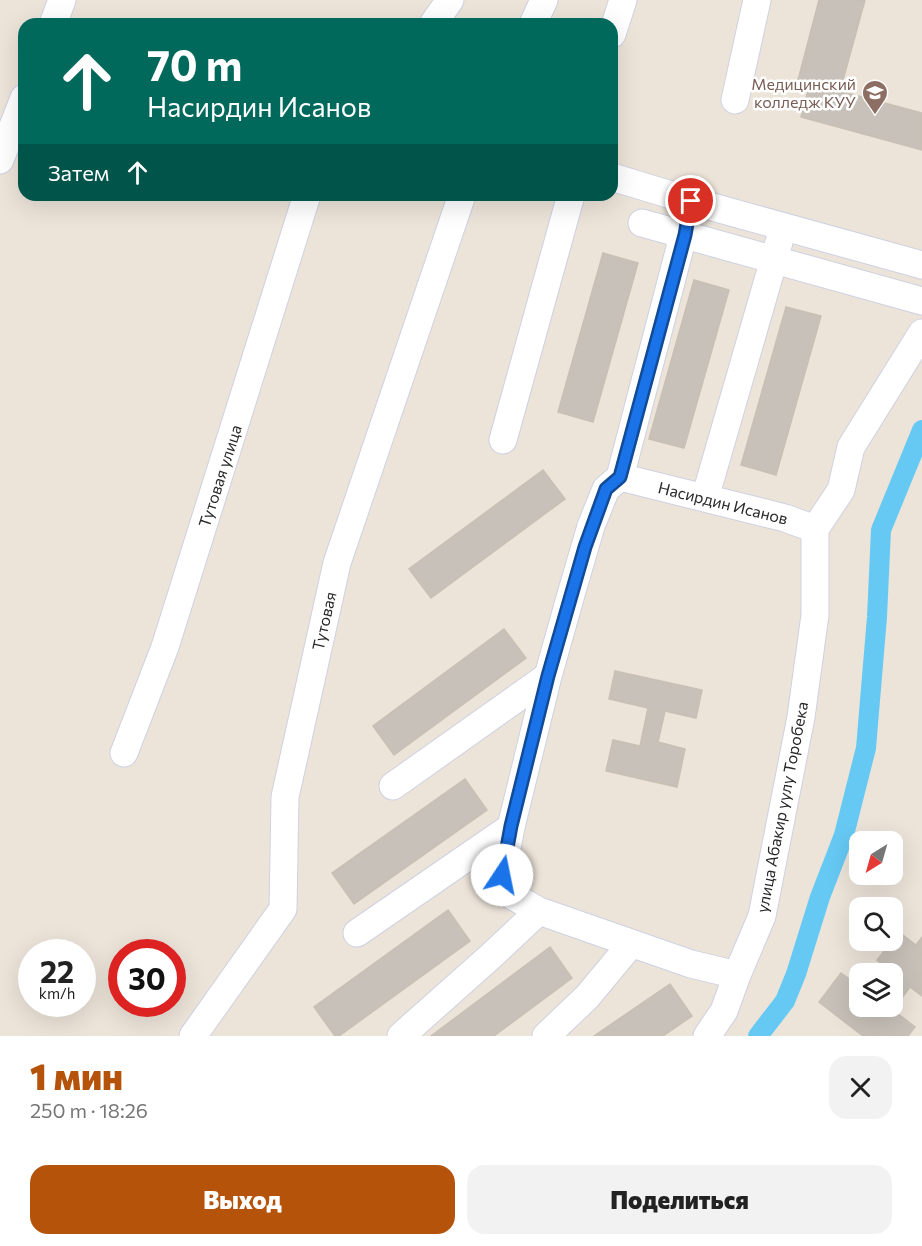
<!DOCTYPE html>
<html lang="ru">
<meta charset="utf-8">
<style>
:root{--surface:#fff;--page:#f2f2f2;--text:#222;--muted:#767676;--accent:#b45309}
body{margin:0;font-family:Commissioner,sans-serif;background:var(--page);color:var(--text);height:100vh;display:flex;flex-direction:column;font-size:22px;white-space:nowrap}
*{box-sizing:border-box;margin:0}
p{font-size:20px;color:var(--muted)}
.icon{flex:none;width:33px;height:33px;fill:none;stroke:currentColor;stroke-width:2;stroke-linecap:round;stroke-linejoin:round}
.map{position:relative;height:1036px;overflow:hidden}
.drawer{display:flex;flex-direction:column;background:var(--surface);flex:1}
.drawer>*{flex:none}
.hud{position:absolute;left:18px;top:18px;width:600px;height:183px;border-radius:18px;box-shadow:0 6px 24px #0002;background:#00695c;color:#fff;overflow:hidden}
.needle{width:39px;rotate:217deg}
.tools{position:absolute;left:849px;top:831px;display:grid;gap:12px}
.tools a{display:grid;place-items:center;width:54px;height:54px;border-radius:12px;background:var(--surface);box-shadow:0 6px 24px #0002;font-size:30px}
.speed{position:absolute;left:18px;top:939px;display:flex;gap:12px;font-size:30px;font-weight:700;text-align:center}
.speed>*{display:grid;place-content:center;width:78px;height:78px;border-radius:50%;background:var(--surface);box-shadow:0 6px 24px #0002;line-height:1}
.speed small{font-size:15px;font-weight:400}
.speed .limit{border:9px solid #d22;background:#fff;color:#111}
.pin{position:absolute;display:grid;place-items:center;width:51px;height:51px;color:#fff;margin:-26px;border:3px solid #fff;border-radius:50%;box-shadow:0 2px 6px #0007}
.me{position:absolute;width:66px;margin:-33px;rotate:11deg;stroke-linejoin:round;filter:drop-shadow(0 0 4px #0008)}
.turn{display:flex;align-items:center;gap:21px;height:126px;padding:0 30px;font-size:27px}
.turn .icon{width:78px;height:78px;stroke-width:2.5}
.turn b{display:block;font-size:42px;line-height:51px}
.then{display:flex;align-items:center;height:57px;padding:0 30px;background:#0003;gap:12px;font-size:22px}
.round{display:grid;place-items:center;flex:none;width:63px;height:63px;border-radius:18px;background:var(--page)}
.head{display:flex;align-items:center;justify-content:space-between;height:102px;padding:0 30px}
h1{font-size:36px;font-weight:800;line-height:45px;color:var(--accent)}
.primary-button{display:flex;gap:12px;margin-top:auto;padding:12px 30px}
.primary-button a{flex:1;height:69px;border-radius:18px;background:var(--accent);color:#fff;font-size:24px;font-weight:800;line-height:69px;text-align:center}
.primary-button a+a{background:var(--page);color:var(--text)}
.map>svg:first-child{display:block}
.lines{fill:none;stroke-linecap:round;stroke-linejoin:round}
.canal{stroke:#66c9f4;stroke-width:20}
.building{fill:#c7c1b9;stroke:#c7c0b3;stroke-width:1.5}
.minor-casing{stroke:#ced1e2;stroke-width:29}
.minor{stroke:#fff;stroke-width:27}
.route-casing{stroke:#114b97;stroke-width:15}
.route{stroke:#1a73e8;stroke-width:10}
.labels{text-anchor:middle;stroke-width:5;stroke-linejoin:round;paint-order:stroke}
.education-label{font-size:16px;fill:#785e54;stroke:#fff;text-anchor:end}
.street-label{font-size:16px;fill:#282828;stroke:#fff}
</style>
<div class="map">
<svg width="922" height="1036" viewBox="0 0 922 1036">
<rect width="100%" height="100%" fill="#ece4d9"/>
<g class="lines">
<!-- canal -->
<path class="canal" d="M758,1036L785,1001L796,974L820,897L844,835L866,748L877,617L881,530L922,430"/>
</g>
<!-- building -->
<path class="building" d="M819,0H865L840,91L798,80Z
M810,83L922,113V150L801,117Z
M603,253L638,263L593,422L558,412Z
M694,280L729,290L684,448L649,439Z
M786,307L821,316L776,475L741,465Z
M543,470L565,499L431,598L409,569Z
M504,629L526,658L394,755L373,726Z
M615,671L702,690L696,718L665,711L658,742L685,749L677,787L606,771L613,740L640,746L648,708L609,699Z
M465,779L487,810L354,904L332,873Z
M448,910L470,941L339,1036H335L314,1007Z
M899,932L916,945L922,937V996L910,987L893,1010L915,1027L908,1036H863L819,1002L841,973L860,987V1006H892V979L896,975L877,960Z
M550,947L572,978L494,1036H431Z
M670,984L692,1016L663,1036H594Z"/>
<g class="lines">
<defs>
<path id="minor" d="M53,24L62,0
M433,24L450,0
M533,24L544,0
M612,34L623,0
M735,100L757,0
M0,160L24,98
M612,177L691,201L922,265
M642,223L922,301
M503,440L571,195
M620,477L688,217
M705,498L779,242
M815,529V615L801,717L762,916L737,975L691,964L539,911L511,895L502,875L511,827L548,676L572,591L591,526L606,489L620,477L785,518L815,529L841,490L851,447L922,333
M124,753L165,647L307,195
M393,786L548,676
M357,933L511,827
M193,1036L283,909L285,797L337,563L462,195
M401,1036L491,956L539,911
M546,1036L587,997L631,944
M707,1036L724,1011L737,975"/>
</defs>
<!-- minor casing -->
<use href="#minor" class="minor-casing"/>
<!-- minor -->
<use href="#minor" class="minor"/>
</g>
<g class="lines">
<defs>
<path id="route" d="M502,875L511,826L548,676L585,547L606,489L620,477L685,235L691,201"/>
</defs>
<!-- route casing -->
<use href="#route" class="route-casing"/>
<!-- route -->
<use href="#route" class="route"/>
</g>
<!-- icons -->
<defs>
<symbol id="university-pin" viewBox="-11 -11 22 30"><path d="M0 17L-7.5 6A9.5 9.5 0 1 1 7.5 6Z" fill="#8d6e63" stroke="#fff"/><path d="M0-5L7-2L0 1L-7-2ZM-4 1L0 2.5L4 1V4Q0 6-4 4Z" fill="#fff"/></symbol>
</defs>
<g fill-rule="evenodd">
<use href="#university-pin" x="860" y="78" width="30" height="40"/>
</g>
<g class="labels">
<!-- education labels -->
<g class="education-label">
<text x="856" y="90">Медицинский<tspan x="856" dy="18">колледж КУУ</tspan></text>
</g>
<!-- street labels -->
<g class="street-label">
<text transform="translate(220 476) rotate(-72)" y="6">Тутовая улица</text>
<text transform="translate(723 503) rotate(14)" y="6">Насирдин Исанов</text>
<text transform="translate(324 621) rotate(-77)" y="6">Тутовая</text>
<text transform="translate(782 807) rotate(-79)" y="6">улица Абакир уулу Торобека</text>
</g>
</g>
</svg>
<div class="tools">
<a><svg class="needle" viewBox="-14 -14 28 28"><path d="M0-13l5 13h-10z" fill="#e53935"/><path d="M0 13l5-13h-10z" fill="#767676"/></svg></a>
<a><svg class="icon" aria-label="search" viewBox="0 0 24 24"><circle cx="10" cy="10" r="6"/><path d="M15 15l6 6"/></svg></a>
<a><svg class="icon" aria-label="layers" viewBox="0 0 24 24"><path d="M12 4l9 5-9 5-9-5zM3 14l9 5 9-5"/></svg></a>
</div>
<div class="speed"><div>22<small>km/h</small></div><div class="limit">30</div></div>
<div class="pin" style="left:691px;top:201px;background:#d93025"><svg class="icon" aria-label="arrive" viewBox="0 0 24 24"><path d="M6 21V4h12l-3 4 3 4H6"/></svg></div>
<svg class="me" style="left:502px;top:875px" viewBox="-20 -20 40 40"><circle r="19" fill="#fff"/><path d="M0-13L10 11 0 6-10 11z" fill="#1a73e8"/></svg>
<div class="hud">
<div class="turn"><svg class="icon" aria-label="ahead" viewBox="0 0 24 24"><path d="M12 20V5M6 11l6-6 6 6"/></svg><div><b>70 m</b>Насирдин Исанов</div></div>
<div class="then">Затем<svg class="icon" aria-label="ahead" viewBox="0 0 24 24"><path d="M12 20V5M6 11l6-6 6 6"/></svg></div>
</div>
</div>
<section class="drawer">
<div class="head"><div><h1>1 мин</h1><p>250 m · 18:26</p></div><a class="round"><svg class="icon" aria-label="close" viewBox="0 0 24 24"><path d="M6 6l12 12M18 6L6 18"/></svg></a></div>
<div class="primary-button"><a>Выход</a><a>Поделиться</a></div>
</section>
